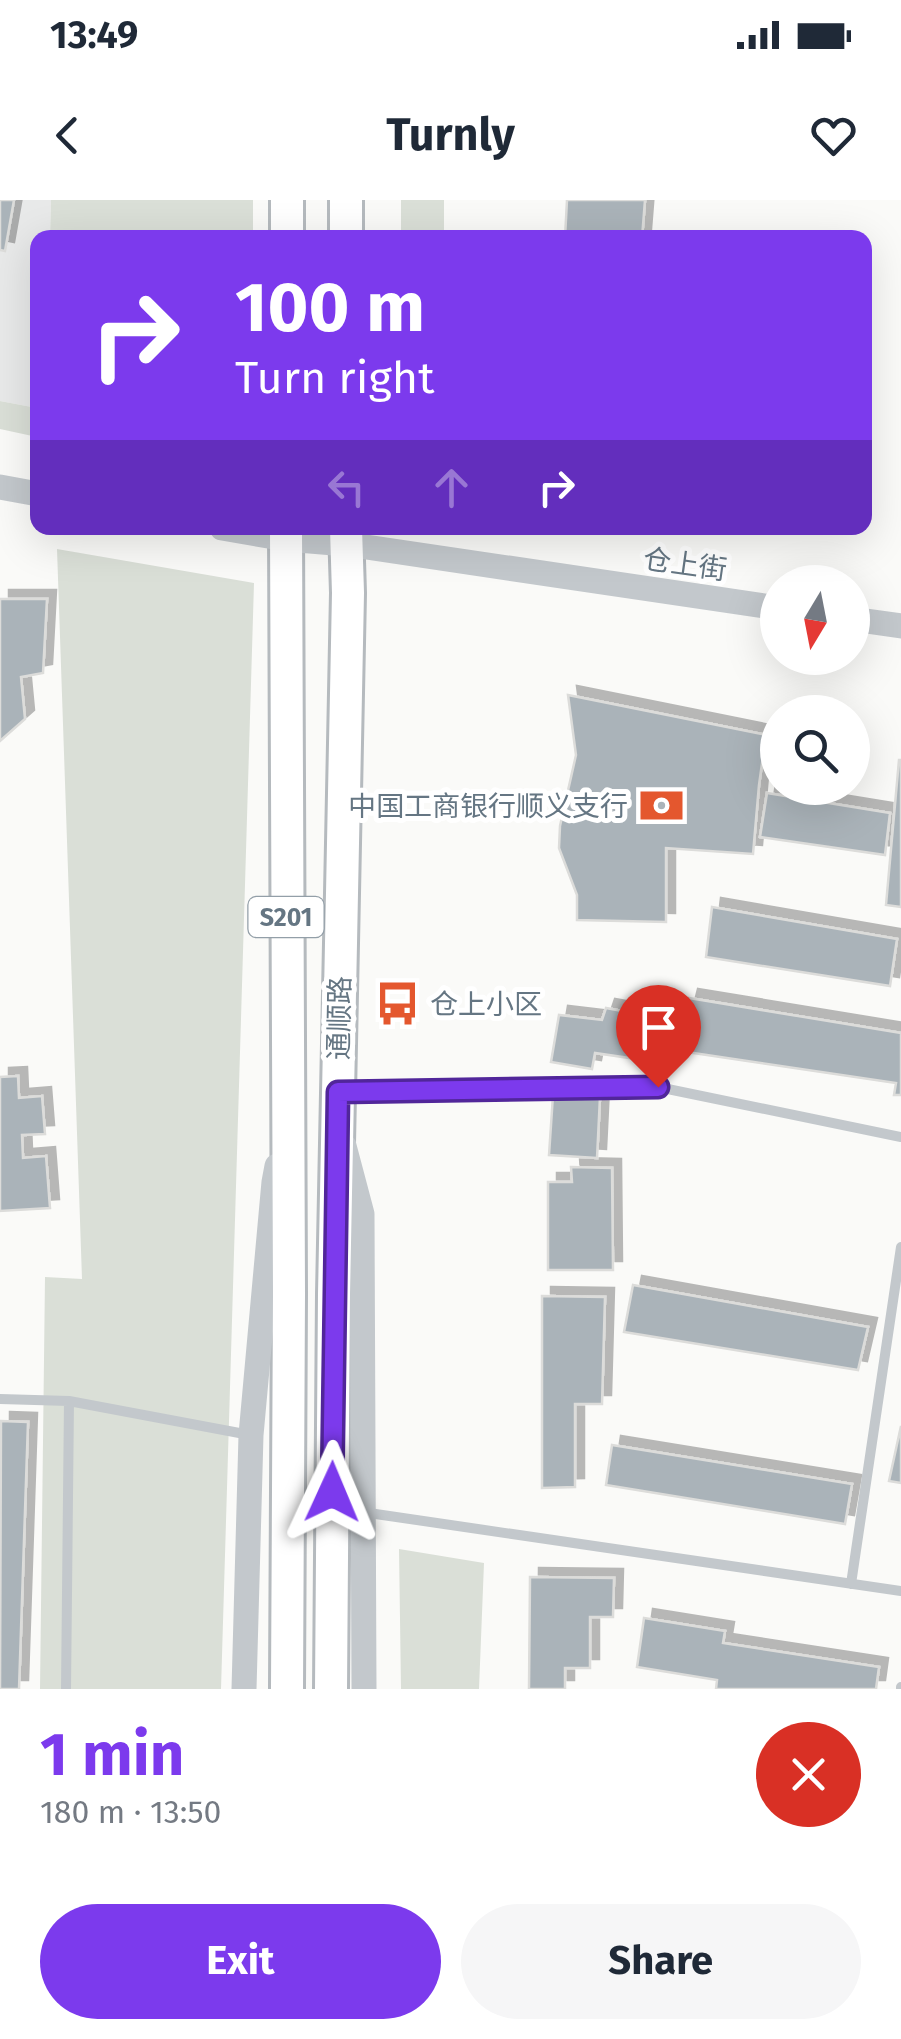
<!DOCTYPE html>
<meta charset="utf-8">
<style>
:root{--surface:#fff;--page:#f6f6f7;--text:#1f2937;--muted:#747a83;--accent:#7c3aed}
body{margin:0;font-family:"Fira Sans","Noto Sans SC",sans-serif;background:var(--page);color:var(--text);height:100vh;display:flex;flex-direction:column;font-size:38px;white-space:nowrap}
*{box-sizing:border-box;margin:0}
p{font-size:32px;color:var(--muted)}
.icon{flex:none;width:55px;height:55px;fill:none;stroke:currentColor;stroke-width:2;stroke-linecap:round;stroke-linejoin:round}
.map{position:relative;height:1489px;overflow:hidden}
.drawer{display:flex;flex-direction:column;background:var(--surface);flex:1}
.drawer>*{flex:none}
.top-card{position:absolute;left:30px;top:30px;width:842px;height:305px;border-radius:20px;box-shadow:0 10px 40px #0002;background:#7c3aed;color:#fff;overflow:hidden}
.needle{width:65px;rotate:190deg}
.buttons{position:absolute;left:760px;top:365px;display:grid;gap:20px}
.buttons a{display:grid;place-items:center;width:110px;height:110px;border-radius:50%;background:var(--surface);box-shadow:0 10px 40px #0002;font-size:50px}
.pin{position:absolute;display:grid;place-items:center;width:85px;height:85px;color:#fff;margin:-102px -42px;border-radius:50% 50% 50% 0;rotate:-45deg;box-shadow:0 0 10px #0007}
.pin .icon{rotate:45deg}
.me{position:absolute;width:110px;margin:-55px;rotate:1deg;stroke-linejoin:round;filter:drop-shadow(0 0 8px #0008)}
.turn{display:flex;align-items:center;gap:35px;height:210px;padding:0 40px;font-size:45px}
.turn .icon{width:130px;height:130px;stroke-width:2.5}
.turn b{display:block;font-size:70px;line-height:85px}
.lanes{display:flex;align-items:center;height:95px;padding:0 40px;background:#0003;justify-content:center;gap:50px;direction:ltr}
.lanes .off{opacity:.35}
.round{display:grid;place-items:center;flex:none;width:105px;height:105px;border-radius:52px;background:var(--page)}
.head{display:flex;align-items:center;justify-content:space-between;height:170px;padding:0 40px}
h1{font-size:60px;font-weight:700;line-height:75px;color:var(--accent)}
.button{display:flex;gap:20px;margin-top:auto;padding:20px 40px}
.button a{flex:1;height:115px;border-radius:60px;background:var(--accent);color:#fff;font-size:40px;font-weight:700;line-height:115px;text-align:center}
.button a+a{background:var(--page);color:var(--text)}
.status{display:flex;justify-content:space-between;align-items:center;height:70px;padding:0 50px;background:var(--surface);direction:ltr}
.status svg{height:28px;fill:currentColor}
header{display:flex;justify-content:space-between;align-items:center;height:130px;padding:0 40px;background:var(--surface);font-size:45px;font-weight:700}
.map>svg:first-child{display:block}
.built{fill:#e8e9e9}
.green{fill:#dadfd7}
.building{fill:#aab3b9;stroke:#dcdcda;stroke-width:2.5;filter:url(#shadow)}
.lines{fill:none;stroke-linecap:round;stroke-linejoin:round}
.primary-casing{stroke:#b5babe;stroke-width:38}
.service{stroke:#c3c8cc;stroke-width:10}
.tertiary{stroke:#c3c8cc;stroke-width:25}
.primary{stroke:#fff;stroke-width:32}
.route-casing{stroke:#51269a;stroke-width:25}
.route{stroke:#7c3aed;stroke-width:18}
.labels{text-anchor:middle;stroke-width:10;stroke-linejoin:round;paint-order:stroke}
.shield{fill:#fff;stroke:#939fa8;stroke-width:2.5}
.shield-label{font-size:25px;font-weight:bold;fill:#657683}
.street-label{font-size:28px;fill:#657683;stroke:#fff}
.poi-label{font-size:28px;fill:#657683;stroke:#fff;text-anchor:end}
</style>
<div class="status"><b>13:49</b><svg viewBox="0 0 49 12"><path d="M0 12V9h3v3zM5 12V6h3v6zM10 12V3h3v9zM15 12V0h3v12zM26 1h20v11H26zM47 4h2v5h-2z"/></svg></div>
<header><svg class="icon" aria-label="back" viewBox="0 0 24 24"><path d="M15 5l-7 7 7 7"/></svg>Turnly<svg class="icon" aria-label="heart" viewBox="0 0 24 24"><path d="M12 20l-8-8c-3-5 5-10 8-4 3-6 11-1 8 4z"/></svg></header>
<div class="map">
<svg width="901" height="1489" viewBox="0 0 901 1489">
<defs>
<filter id="shadow"><feDropShadow dx="9" dy="-9" stdDeviation="0" flood-color="#0004"/></filter>
</defs>
<rect width="100%" height="100%" fill="#fafaf8"/>
<!-- built -->
<path class="built" d="M0,0H51L50,37L38,38L37,208L0,201Z"/>
<!-- green -->
<path class="green" d="M51,0H253V37H50Z
M401,0H444V37H401Z
M0,201L37,208V237L0,229Z
M57,349L254,383L221,1489H40L45,1077L82,1079Z
M399,1349L484,1363L479,1489H401Z"/>
<!-- building -->
<path class="building" d="M0,0H14L5,51L0,50Z
M567,0H645L642,38H565Z
M0,399H47L43,473L21,477L25,519L0,541Z
M568,495L766,535L759,585L753,654L666,648V722L577,720V695L559,648L560,626L576,555Z
M899,560H901V707L886,705Z
M767,593L890,613L885,655L760,637Z
M712,707L897,739L890,786L706,757Z
M689,798L901,833V895H894L896,883L646,846L643,860L595,853L592,869L551,862L559,815L602,820L606,808L649,816L652,806L686,810Z
M18,876L19,898L42,896L45,934L22,935L23,958L46,956L50,1008L0,1011V877Z
M553,895L600,897L597,958L549,955Z
M571,967L612,968L613,1070H548V982H572Z
M633,1085L868,1127L858,1170L624,1132Z
M542,1096L605,1097L602,1204H575V1287L542,1288Z
M1,1221L28,1222L19,1489H0Z
M901,1226V1283L889,1281Z
M612,1245L852,1284L845,1324L606,1285Z
M530,1377L614,1378L613,1417H590V1468H565V1489H529Z
M644,1418L725,1431L723,1443L879,1467L876,1489H716L717,1480L637,1467Z"/>
<g class="lines">
<defs>
<path id="primary" d="M346,0V38
M287,38V0
M286,328L289,1094L287,1489
M331,1489L334,1094L348,393L346,328"/>
</defs>
<!-- primary casing -->
<use href="#primary" class="primary-casing"/>
<!-- service -->
<path class="service" d="M342,892L658,887L901,937
M0,1199L69,1201L250,1235
M362,1312L901,1391
M851,1384L901,1047
M66,1489L69,1201
M901,1489V1487"/>
<!-- tertiary -->
<path class="tertiary" d="M0,287L38,294
M222,328L286,339L346,344L778,408
M852,419L901,426
M344,946L362,1014L364,1489
M244,1489L251,1235L274,982L277,966"/>
<!-- primary -->
<use href="#primary" class="primary"/>
</g>
<g class="lines">
<defs>
<path id="route" d="M332,1292L338,892L658,887"/>
</defs>
<!-- route casing -->
<use href="#route" class="route-casing"/>
<!-- route -->
<use href="#route" class="route"/>
</g>
<!-- icons -->
<defs>
<symbol id="bank-bare" viewBox="-9 -9 18 18"><path d="M-6-4H6V4H-6ZM0-2.3a2.3 2.3 0 1 0 0 4.6a2.3 2.3 0 1 0 0-4.6Z" fill="#e4572e" stroke="#fff" stroke-width="2.5" paint-order="stroke"/></symbol>
<symbol id="bus-bare" viewBox="-9 -9 18 18"><path d="M-5-6H5V4H4V6H2V4H-2V6H-4V4H-5ZM-3.5-4V0h7V-4ZM-3.5 1.2v1.5H-2V1.2ZM2 1.2v1.5H3.5V1.2Z" fill="#e4572e" stroke="#fff" stroke-width="2.5" paint-order="stroke"/></symbol>
</defs>
<g fill-rule="evenodd">
<use href="#bank-bare" x="630" y="574" width="63" height="63"/>
<use href="#bus-bare" x="366" y="772" width="63" height="63"/>
</g>
<g class="labels">
<!-- shield labels -->
<rect class="shield" x="248.5" y="697" width="75" height="40" rx="8"/>
<g class="shield-label">
<text x="286" y="726">S201</text>
</g>
<!-- street labels -->
<g class="street-label">
<text transform="translate(685 364) rotate(8)" y="10">仓上街</text>
<text transform="translate(339 818) rotate(-89)" y="10">通顺路</text>
</g>
<!-- poi labels -->
<g class="poi-label">
<text x="628" y="616">中国工商银行顺义支行</text>
<text x="430" y="814" text-anchor="start">仓上小区</text>
</g>
</g>
</svg>
<div class="buttons">
<a><svg class="needle" viewBox="-14 -14 28 28"><path d="M0-13l5 13h-10z" fill="#e53935"/><path d="M0 13l5-13h-10z" fill="#747a83"/></svg></a>
<a><svg class="icon" aria-label="search" viewBox="0 0 24 24"><circle cx="10" cy="10" r="6"/><path d="M15 15l6 6"/></svg></a>
</div>
<div class="pin" style="left:658px;top:887px;background:#d93025"><svg class="icon" aria-label="arrive" viewBox="0 0 24 24"><path d="M6 21V4h12l-3 4 3 4H6"/></svg></div>
<svg class="me" style="left:332px;top:1292px" viewBox="-20 -20 40 40"><path d="M0-17L14 15 0 8-14 15z" fill="#7c3aed" stroke="#fff" stroke-width="4"/></svg>
<div class="top-card">
<div class="turn"><svg class="icon" aria-label="right" viewBox="0 0 24 24"><path d="M7 20v-9h11M14 6l5 5-5 5"/></svg><div><b>100 m</b>Turn right</div></div>
<div class="lanes"><svg class="icon off" aria-label="left" viewBox="0 0 24 24"><path d="M17 20v-9H6M10 6l-5 5 5 5"/></svg><svg class="icon off" aria-label="ahead" viewBox="0 0 24 24"><path d="M12 20V5M6 11l6-6 6 6"/></svg><svg class="icon" aria-label="right" viewBox="0 0 24 24"><path d="M7 20v-9h11M14 6l5 5-5 5"/></svg></div>
</div>
</div>
<section class="drawer">
<div class="head"><div><h1>1 min</h1><p>180 m · 13:50</p></div><a class="round" style="background:#d93025;color:#fff"><svg class="icon" aria-label="close" viewBox="0 0 24 24"><path d="M6 6l12 12M18 6L6 18"/></svg></a></div>
<div class="button"><a>Exit</a><a>Share</a></div>
</section>
